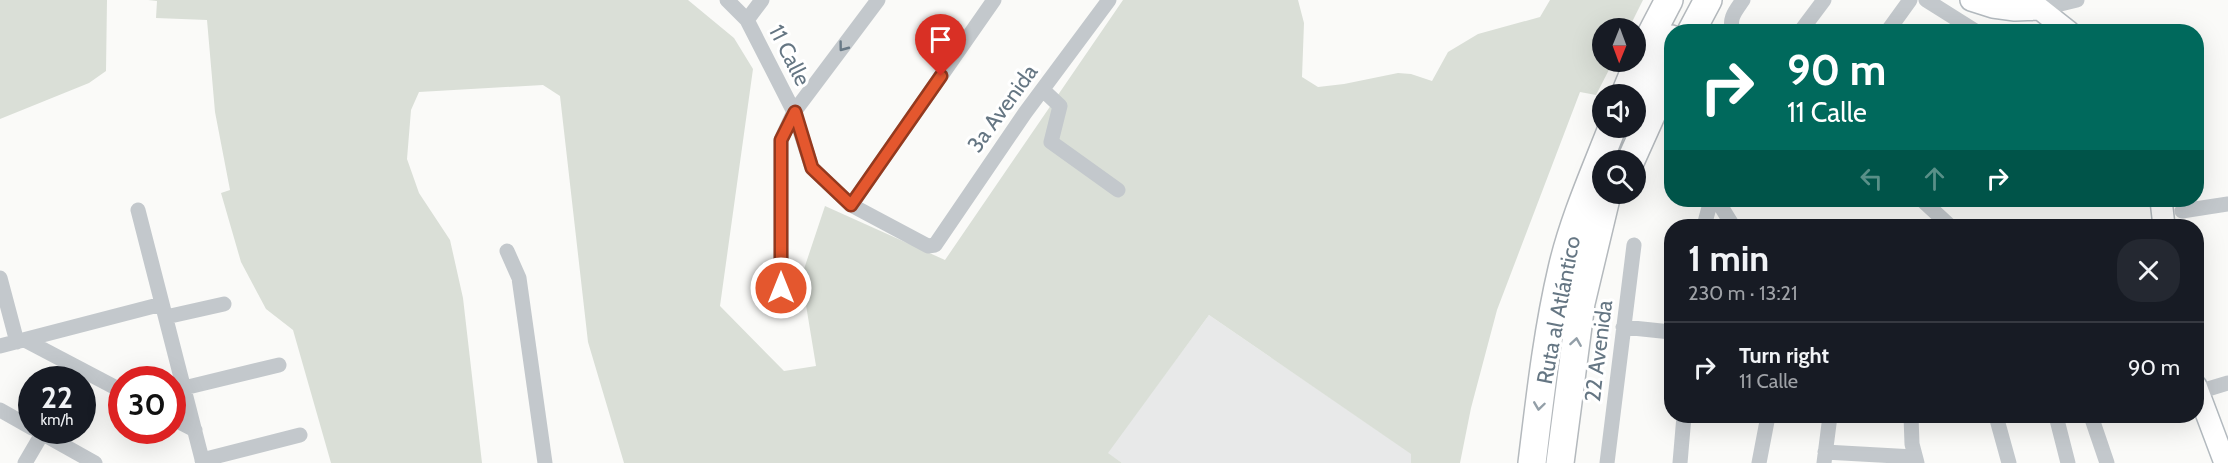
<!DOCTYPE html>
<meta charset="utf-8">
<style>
:root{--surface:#171b24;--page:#242831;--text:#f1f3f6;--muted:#9ea1a6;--line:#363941}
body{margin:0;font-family:Cabin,sans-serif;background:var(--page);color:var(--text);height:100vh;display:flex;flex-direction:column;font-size:22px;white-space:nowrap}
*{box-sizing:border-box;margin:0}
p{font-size:20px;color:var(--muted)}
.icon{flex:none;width:33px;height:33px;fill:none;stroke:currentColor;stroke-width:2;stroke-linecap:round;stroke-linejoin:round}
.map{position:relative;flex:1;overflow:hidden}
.panel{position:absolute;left:1664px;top:219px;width:540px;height:204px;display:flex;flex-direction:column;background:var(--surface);border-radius:24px;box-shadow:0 6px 24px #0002}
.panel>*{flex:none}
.hud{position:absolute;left:1664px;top:24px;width:540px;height:183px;border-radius:24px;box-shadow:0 6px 24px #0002;background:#00695c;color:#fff;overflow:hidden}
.needle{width:39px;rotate:181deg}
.controls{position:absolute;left:1592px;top:18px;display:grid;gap:12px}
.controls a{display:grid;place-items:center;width:54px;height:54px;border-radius:50%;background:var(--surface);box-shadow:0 6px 24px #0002;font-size:30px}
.speed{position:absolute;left:18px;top:366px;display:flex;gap:12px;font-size:30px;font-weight:700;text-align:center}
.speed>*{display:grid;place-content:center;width:78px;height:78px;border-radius:50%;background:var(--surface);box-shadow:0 6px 24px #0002;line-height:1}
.speed small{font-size:15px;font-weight:400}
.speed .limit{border:9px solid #d22;background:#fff;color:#111}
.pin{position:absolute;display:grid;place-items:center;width:51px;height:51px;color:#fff;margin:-62px -26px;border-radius:50% 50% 50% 0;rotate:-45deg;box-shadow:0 0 6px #0007}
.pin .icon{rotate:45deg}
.me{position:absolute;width:66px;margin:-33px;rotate:0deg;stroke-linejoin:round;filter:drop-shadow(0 0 4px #0008)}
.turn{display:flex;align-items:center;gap:21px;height:126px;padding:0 24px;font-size:27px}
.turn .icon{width:78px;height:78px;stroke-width:2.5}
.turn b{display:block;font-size:42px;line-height:51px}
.lanes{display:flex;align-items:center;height:57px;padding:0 24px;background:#0003;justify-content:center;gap:30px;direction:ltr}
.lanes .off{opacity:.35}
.round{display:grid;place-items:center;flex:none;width:63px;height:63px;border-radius:24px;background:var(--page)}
.overview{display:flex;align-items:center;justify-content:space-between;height:102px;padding:0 24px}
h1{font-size:36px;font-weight:700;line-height:45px}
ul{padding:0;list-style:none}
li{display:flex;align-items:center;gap:18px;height:90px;padding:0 24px;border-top:2px solid var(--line)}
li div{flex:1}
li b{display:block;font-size:22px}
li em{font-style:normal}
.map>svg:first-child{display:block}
.built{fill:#e8e9e9}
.green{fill:#dadfd7}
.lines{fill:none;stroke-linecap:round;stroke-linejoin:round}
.secondary-casing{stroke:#b3babf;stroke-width:24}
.highway-casing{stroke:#b4b9bd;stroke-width:30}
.street{stroke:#c3c8cc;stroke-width:15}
.secondary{stroke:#fff;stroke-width:21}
.highway{stroke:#fff;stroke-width:27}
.oneway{stroke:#6a7a87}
.oneway2{stroke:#939fa8}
.route-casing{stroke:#94391e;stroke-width:15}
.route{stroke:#e4572e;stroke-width:10}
.labels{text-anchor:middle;stroke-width:6;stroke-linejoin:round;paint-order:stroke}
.street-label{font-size:22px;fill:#657683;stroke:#fff}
</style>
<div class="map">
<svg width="2228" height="463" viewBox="0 0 2228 463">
<rect width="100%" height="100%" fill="#fafaf8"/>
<!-- built -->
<path class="built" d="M1209,315L1412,454L1411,463H1122L1107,453Z"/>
<!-- green -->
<path class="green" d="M0,0H107L106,71L89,83L0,119Z
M148,0H688L734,38L753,69L720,306L784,371L816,366L806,305L797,290L825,206L945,260L1123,0H1298L1304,23L1302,77L1318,87L1344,84L1398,73L1411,74L1432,81L1448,52L1478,34L1540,17L1550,0H1643L1629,28H1602V62H1613L1596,95L1580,92L1497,310L1471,408L1460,463H1411V454L1209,315L1108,453L1122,463H624L588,342L560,96L543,85L419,92L411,110L407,159L419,193L450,240L463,298L482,463H331L293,330L266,309L241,262L221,193L230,190L215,112L207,20L156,18L157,1Z"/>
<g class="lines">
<defs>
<path id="secondary" d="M1971,0L1993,7L2015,10L2040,9L2069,32
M2161,200L2164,226
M2196,386L2225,463"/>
<path id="highway" d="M1691,32L1708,0
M1649,87L1671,39
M1625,94L1644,48L1669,0
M1631,160L1671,71
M1532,463C1540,398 1547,333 1562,269C1573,221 1594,174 1612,128
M1560,463L1581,303L1607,194"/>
</defs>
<!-- secondary casing -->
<use href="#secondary" class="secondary-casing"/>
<!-- highway casing -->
<use href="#highway" class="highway-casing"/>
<!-- street -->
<path class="street" d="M727,0L747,20L794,112L812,168L851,205L928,246L935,245L1025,113L1109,0
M1926,0L1977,32
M2040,9L2077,0
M747,20L762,0
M1734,32C1727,20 1736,10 1743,0
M1800,32L1824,0
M1887,32L1910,0
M1043,90L1060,106L1051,142L1118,190
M1717,200L1733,226
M1922,200L1950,226
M851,205L994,0
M138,210L203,463
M2182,211L2228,204
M1704,226L1711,200
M507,251L519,278L545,463
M0,278L17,342
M781,288V140L794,112L878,0
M166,317L224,304
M1623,327L1671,332
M25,340L122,391
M0,346L162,304
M184,388L279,365
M2198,392L2228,383
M0,410L32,428
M1911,416L1912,444L1917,463
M1996,416L2009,463
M2056,416L2068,463
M2091,416L2107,463
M172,418L195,430
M36,430L95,463
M1825,452L1914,457
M202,460L300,435
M25,463L42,434
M1607,463L1634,245
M1680,463L1684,416
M1759,463L1768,416
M1824,463L1830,416"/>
<!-- secondary -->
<use href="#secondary" class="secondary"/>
<!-- highway -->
<use href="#highway" class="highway"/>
</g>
<!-- one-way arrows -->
<defs><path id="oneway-chevron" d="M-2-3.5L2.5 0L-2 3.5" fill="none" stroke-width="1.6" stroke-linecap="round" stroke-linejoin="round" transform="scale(1.5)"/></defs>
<use class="oneway" href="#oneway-chevron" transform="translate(843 47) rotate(127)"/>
<g class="oneway2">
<use href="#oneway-chevron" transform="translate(1576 342) rotate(-81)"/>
<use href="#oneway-chevron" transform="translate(1539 406) rotate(98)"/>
</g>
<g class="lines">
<defs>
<path id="route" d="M781,288V140L795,112L812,168L851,205L941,76"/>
</defs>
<!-- route casing -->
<use href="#route" class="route-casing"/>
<!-- route -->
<use href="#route" class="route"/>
</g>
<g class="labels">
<!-- street labels -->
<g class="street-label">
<text transform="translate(790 55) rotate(63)" y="8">11 Calle</text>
<text transform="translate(1002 108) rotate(-54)" y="8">3a Avenida</text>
<text transform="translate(1558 310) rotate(-79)" y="8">Ruta al Atlántico</text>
<text transform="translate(1598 351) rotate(-83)" y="8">22 Avenida</text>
</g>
</g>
</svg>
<div class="controls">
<a><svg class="needle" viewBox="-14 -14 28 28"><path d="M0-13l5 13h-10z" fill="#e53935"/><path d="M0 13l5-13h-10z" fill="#9ea1a6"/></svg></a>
<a><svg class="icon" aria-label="sound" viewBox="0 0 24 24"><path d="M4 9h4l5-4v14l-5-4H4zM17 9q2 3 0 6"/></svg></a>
<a><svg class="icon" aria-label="search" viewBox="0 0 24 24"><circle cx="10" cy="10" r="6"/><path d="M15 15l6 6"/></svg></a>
</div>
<div class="speed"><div>22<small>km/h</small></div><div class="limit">30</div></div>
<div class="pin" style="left:941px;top:76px;background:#d93025"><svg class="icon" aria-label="arrive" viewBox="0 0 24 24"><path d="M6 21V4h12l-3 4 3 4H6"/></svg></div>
<svg class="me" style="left:781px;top:288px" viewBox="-20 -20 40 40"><circle r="17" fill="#e4572e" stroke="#fff" stroke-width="3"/><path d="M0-11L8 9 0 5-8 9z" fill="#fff"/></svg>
<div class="hud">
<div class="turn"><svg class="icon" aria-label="right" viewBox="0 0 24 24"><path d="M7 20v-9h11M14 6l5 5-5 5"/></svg><div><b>90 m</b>11 Calle</div></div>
<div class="lanes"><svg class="icon off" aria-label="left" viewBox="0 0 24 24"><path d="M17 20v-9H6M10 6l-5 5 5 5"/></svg><svg class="icon off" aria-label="ahead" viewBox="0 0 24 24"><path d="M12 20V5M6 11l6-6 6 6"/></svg><svg class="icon" aria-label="right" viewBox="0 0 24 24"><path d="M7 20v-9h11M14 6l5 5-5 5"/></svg></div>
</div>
<section class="panel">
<div class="overview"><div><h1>1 min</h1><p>230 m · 13:21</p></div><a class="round"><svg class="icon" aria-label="close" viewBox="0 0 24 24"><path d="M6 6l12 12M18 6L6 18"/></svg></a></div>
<ul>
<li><svg class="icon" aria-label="right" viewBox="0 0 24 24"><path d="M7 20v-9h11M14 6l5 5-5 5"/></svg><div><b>Turn right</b><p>11 Calle</p></div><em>90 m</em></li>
</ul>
</section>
</div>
